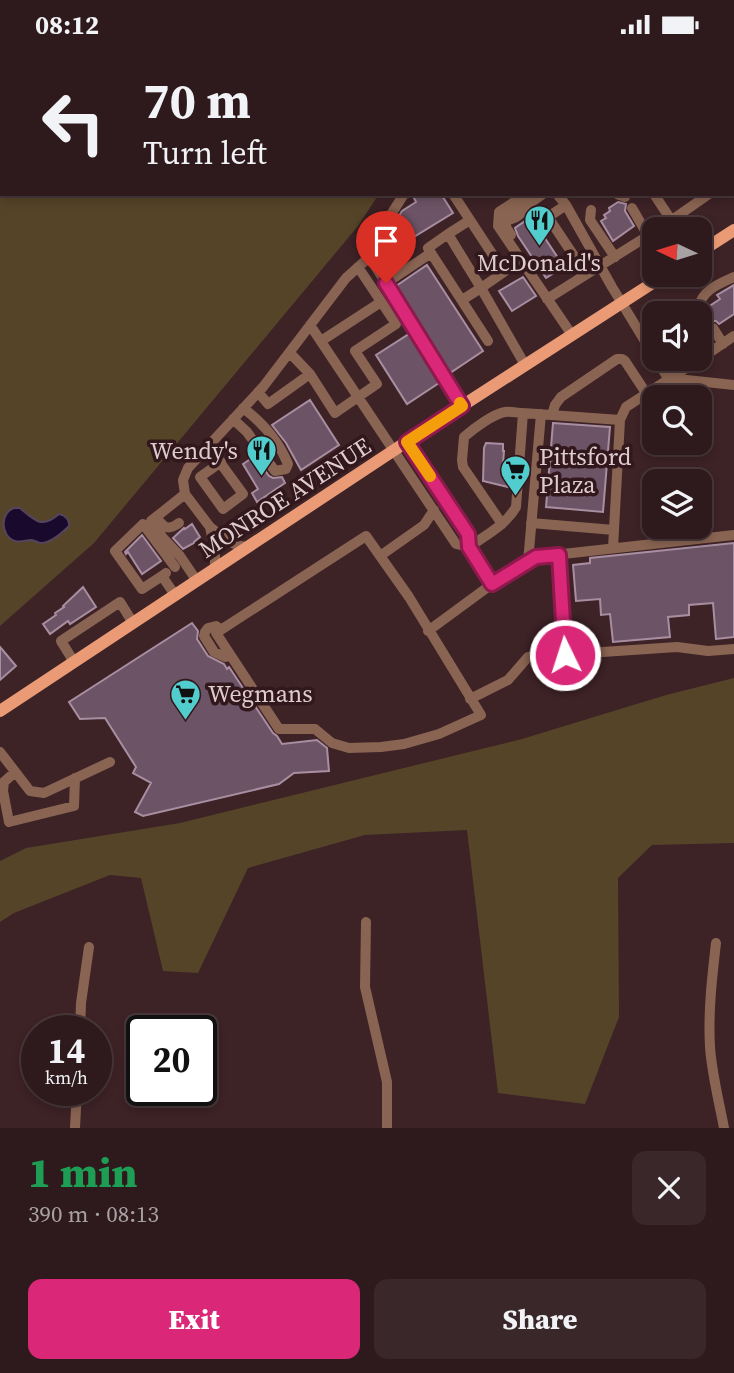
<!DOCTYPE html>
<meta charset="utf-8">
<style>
:root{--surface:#2e1a1c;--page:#3a2729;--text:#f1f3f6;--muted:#a7a1a3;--line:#49383b;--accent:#db2777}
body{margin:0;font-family:"Source Serif 4",serif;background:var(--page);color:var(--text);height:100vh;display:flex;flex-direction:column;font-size:26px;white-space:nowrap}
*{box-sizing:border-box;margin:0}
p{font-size:23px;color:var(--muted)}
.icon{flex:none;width:38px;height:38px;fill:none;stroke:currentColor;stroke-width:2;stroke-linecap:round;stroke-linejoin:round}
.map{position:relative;height:1079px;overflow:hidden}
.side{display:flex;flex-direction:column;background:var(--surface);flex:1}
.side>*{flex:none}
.hud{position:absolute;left:0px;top:0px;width:735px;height:147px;box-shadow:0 4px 10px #0003,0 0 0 2px var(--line);background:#2e1a1c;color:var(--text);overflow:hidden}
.needle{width:46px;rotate:274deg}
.controls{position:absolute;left:642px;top:168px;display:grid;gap:14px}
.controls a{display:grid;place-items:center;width:70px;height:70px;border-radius:14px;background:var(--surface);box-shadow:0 4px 10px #0003,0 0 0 2px var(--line);font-size:35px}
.speed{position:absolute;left:21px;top:966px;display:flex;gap:14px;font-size:35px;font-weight:700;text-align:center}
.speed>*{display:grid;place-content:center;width:91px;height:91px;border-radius:50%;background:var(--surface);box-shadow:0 4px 10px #0003,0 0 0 2px var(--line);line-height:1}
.speed small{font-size:18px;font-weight:400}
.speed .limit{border:4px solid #111;border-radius:10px;background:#fff;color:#111}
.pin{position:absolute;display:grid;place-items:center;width:60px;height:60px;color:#fff;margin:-72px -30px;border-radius:50% 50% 50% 0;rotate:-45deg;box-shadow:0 0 7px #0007}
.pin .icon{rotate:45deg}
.me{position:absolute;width:77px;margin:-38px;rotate:356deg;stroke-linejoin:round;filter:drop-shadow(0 0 5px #0008)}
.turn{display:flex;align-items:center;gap:24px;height:147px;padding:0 28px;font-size:32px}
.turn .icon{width:91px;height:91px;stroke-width:2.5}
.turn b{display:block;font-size:49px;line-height:60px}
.round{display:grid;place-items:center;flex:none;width:74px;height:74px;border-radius:14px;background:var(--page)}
.head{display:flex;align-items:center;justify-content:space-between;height:119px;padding:0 28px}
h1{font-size:42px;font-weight:800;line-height:52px;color:#1e9e55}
.button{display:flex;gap:14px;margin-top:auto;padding:14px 28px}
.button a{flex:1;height:80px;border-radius:14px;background:var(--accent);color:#fff;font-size:28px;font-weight:800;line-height:80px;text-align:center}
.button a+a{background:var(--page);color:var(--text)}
.status{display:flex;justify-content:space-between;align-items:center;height:49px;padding:0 35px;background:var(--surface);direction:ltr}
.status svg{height:19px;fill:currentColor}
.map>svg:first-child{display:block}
.green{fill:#554428}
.water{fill:#19092c;stroke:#54445d;stroke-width:2}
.building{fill:#6c5466;stroke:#a98ea2;stroke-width:2}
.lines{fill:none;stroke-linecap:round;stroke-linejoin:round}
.minor{stroke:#8a6452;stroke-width:10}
.major{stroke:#ea9b75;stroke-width:12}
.route-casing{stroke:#8e194d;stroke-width:18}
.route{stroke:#db2777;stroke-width:12}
.slow{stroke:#f59e0b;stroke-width:12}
.labels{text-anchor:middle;stroke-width:7;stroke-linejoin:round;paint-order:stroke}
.poi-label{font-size:24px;fill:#deccce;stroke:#32181c;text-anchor:start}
.street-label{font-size:24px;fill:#deccce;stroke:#32181c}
</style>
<div class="status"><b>08:12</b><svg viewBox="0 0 49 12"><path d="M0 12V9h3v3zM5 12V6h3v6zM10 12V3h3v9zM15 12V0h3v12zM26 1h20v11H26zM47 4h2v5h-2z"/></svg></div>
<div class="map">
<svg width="734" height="1079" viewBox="0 0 734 1079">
<rect width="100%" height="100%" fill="#3d2226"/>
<!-- green -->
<path class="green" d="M0,0H474L473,2H2V145H379L358,177L94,494L0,577Z
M734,629V794L652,796L618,829L619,968L585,1055L498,1044L467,781L365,786L248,819L198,924L163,922L141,829L110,826L14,864L0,873V812L26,799L180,774L522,690L666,646Z"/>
<!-- water -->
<path class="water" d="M14,459H20C35,472 42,480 59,465C65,466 70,471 69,477C63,483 51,494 41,494C38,494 35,491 31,491C26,491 21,494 15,492C0,487 0,464 14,459Z"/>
<!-- building -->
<path class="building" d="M412,145H441L453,164L412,189L399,167L402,162L416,153Z
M618,153L626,155L625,162L634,177L613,192L601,172L606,169L604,166L610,162L609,159Z
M531,168L564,218L546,229L518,187L515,179Z
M427,216L483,302L450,324L396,237Z
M523,228L536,247L512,262L499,242Z
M734,236V265L719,275L716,272H710L712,266L708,258L720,250L717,246Z
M409,285L439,334L407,355L376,306Z
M310,351L339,396L301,421L286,394L272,376Z
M553,374L610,378L603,463L546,458L547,446L543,445L544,433L548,434Z
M486,394L503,395V402H504L502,427L510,429L508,438L483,432L484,399Z
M255,407L269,427L273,429L282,428L285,434L257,453L252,444L258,440L243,415Z
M192,475L200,488L194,493V494L183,500L173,489L184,479L185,480Z
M142,486L161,512L142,525L128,503L126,505L125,503Z
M734,494V588L716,590L713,554L689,556V566L668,568L670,588L613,593L610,565L601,566L600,550L576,552L573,516L590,514V509Z
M83,538L96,558L70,575L68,572L50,585L43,575L56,566L55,564L64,558L63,557Z
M192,574L198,582L197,590L208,607L224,615L227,620L229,618L273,684L277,687L282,695L317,691L327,699L329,722L294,724L279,735L143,767L135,763L151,734L133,724L136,718L105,669L80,670L69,653Z
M0,598L16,617L0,631Z"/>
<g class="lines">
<!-- minor -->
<path class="minor" d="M556,0L557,2
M673,0L674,2
M701,0V2
M733,7H734
M733,40L734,39
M733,77L734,78
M733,94L734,96
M733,129H734
M453,145L504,223L481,239L525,316
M526,145L499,163L498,177L572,286
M557,145L566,156L612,238L654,307
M617,145L625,148
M654,145L677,180
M566,156L548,168L586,225
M632,159L654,197
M591,161L590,171L615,208
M506,171C514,171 523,165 526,157
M659,180L709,145
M448,185L470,171
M511,186L506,178V165L520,156L526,157L543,145
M431,204L386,234L462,357
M368,206L386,234
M547,250L654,183
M462,251L481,239L448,185L428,199L431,204L488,292
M705,267L699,258C702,241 719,235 734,228
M310,276L456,495L469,498
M713,279L723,295
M321,292L381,253
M290,304L310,325
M656,310L668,329
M700,310L734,287
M668,329L734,336
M258,343L268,355L310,325L335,364L377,335L355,302L396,275L358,218
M523,364L620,371
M552,366L555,356L561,348L617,310H622L625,312L646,344
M233,370L247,383L275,422L286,420L288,415C278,391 263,374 243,359
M407,393L468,485L469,498L492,535
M208,397L243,445L223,460L200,428L221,413
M185,445L183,431L188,419L263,338L346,229L365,212L378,186L404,145
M156,468C164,479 168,482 179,474
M531,474L614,481
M366,487L409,548L481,666L439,685L404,695L381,698L349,699L332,694L315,680H279L216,584Z
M469,498C486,486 506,476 516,458L523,364C517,364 511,362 505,363C493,365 473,380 464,388L462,411L463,418L502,475
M613,499L620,371L626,358L700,310
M559,506L565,606
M380,507L424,476L434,461
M528,513L541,365
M215,520V502L210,478C223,488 231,497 248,498
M166,524L162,527L175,546
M162,527L142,540L115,502L143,475L175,518
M197,532L180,507L163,489L151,472L185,445L210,478
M221,581L216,577L208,579L205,583L204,587L214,603L225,608L230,606
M428,582L492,535L536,508L734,486
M74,613L61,592L120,553L133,574
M470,650L508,631L528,608L677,598L708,602L734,600
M0,703L30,742L44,744L110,713
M15,723L4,733L3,742L9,773L74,757L75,729
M366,873L365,938L387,1033V1079
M716,894C712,929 708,963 710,998C712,1026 719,1052 724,1079
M80,982L81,954L89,898
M75,1079L77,1041"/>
<!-- major -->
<path class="major" d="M700,203L734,181
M0,662L420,384L665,226"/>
</g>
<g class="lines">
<defs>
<path id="route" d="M386,234L462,357L407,393L468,485L469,498L492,535L536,508L559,506L565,606"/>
</defs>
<!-- route casing -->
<use href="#route" class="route-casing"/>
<!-- route -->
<use href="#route" class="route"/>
<!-- slow -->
<path class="slow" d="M430,427L407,393L462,357L460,354"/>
</g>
<!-- icons -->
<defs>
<symbol id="restaurant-pin" viewBox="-11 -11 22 30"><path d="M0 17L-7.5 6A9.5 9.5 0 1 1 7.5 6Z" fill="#52cdce" stroke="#32181c"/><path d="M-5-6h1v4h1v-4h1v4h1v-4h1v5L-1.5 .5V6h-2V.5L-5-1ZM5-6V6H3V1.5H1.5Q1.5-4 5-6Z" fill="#111"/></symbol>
<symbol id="supermarket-pin" viewBox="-11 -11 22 30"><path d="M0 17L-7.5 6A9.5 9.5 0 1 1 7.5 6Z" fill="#52cdce" stroke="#32181c"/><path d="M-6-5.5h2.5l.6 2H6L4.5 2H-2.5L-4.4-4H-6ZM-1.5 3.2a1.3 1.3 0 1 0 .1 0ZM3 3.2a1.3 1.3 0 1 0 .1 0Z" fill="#111"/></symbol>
</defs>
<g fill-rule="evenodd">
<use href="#restaurant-pin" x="522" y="154" width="35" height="47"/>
<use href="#restaurant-pin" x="244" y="384" width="35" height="47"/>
<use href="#supermarket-pin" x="498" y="404" width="35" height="47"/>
<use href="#supermarket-pin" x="168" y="628" width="35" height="47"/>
</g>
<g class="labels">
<!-- poi labels -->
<g class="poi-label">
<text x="539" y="222" text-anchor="middle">McDonald's</text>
<text x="238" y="410" text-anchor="end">Wendy's</text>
<text x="539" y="416">Pittsford<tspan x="539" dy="28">Plaza</tspan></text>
<text x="208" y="653">Wegmans</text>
</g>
<!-- street labels -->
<g class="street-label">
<text transform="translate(285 449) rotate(-33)" y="8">MONROE AVENUE</text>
</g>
</g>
</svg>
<div class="controls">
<a><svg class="needle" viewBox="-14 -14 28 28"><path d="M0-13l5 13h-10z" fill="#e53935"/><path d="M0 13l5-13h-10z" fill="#a7a1a3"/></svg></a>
<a><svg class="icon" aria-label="sound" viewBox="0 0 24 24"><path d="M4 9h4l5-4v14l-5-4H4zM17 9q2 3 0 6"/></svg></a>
<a><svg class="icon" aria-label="search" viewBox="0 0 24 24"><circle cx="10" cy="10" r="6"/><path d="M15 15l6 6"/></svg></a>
<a><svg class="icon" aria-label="layers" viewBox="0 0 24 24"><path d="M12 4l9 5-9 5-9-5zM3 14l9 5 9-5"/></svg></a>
</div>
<div class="speed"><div>14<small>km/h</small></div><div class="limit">20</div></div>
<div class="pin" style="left:386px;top:234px;background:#d93025"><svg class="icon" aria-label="arrive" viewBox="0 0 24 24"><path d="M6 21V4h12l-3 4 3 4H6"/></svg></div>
<svg class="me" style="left:565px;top:606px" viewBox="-20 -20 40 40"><circle r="17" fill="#db2777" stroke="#fff" stroke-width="3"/><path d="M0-11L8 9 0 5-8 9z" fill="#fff"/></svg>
<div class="hud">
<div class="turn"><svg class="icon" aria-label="left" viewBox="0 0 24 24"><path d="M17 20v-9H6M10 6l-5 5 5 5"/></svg><div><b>70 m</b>Turn left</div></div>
</div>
</div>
<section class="side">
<div class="head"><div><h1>1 min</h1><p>390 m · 08:13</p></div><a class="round"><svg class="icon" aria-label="close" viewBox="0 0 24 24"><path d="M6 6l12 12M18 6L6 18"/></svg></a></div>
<div class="button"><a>Exit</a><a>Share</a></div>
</section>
